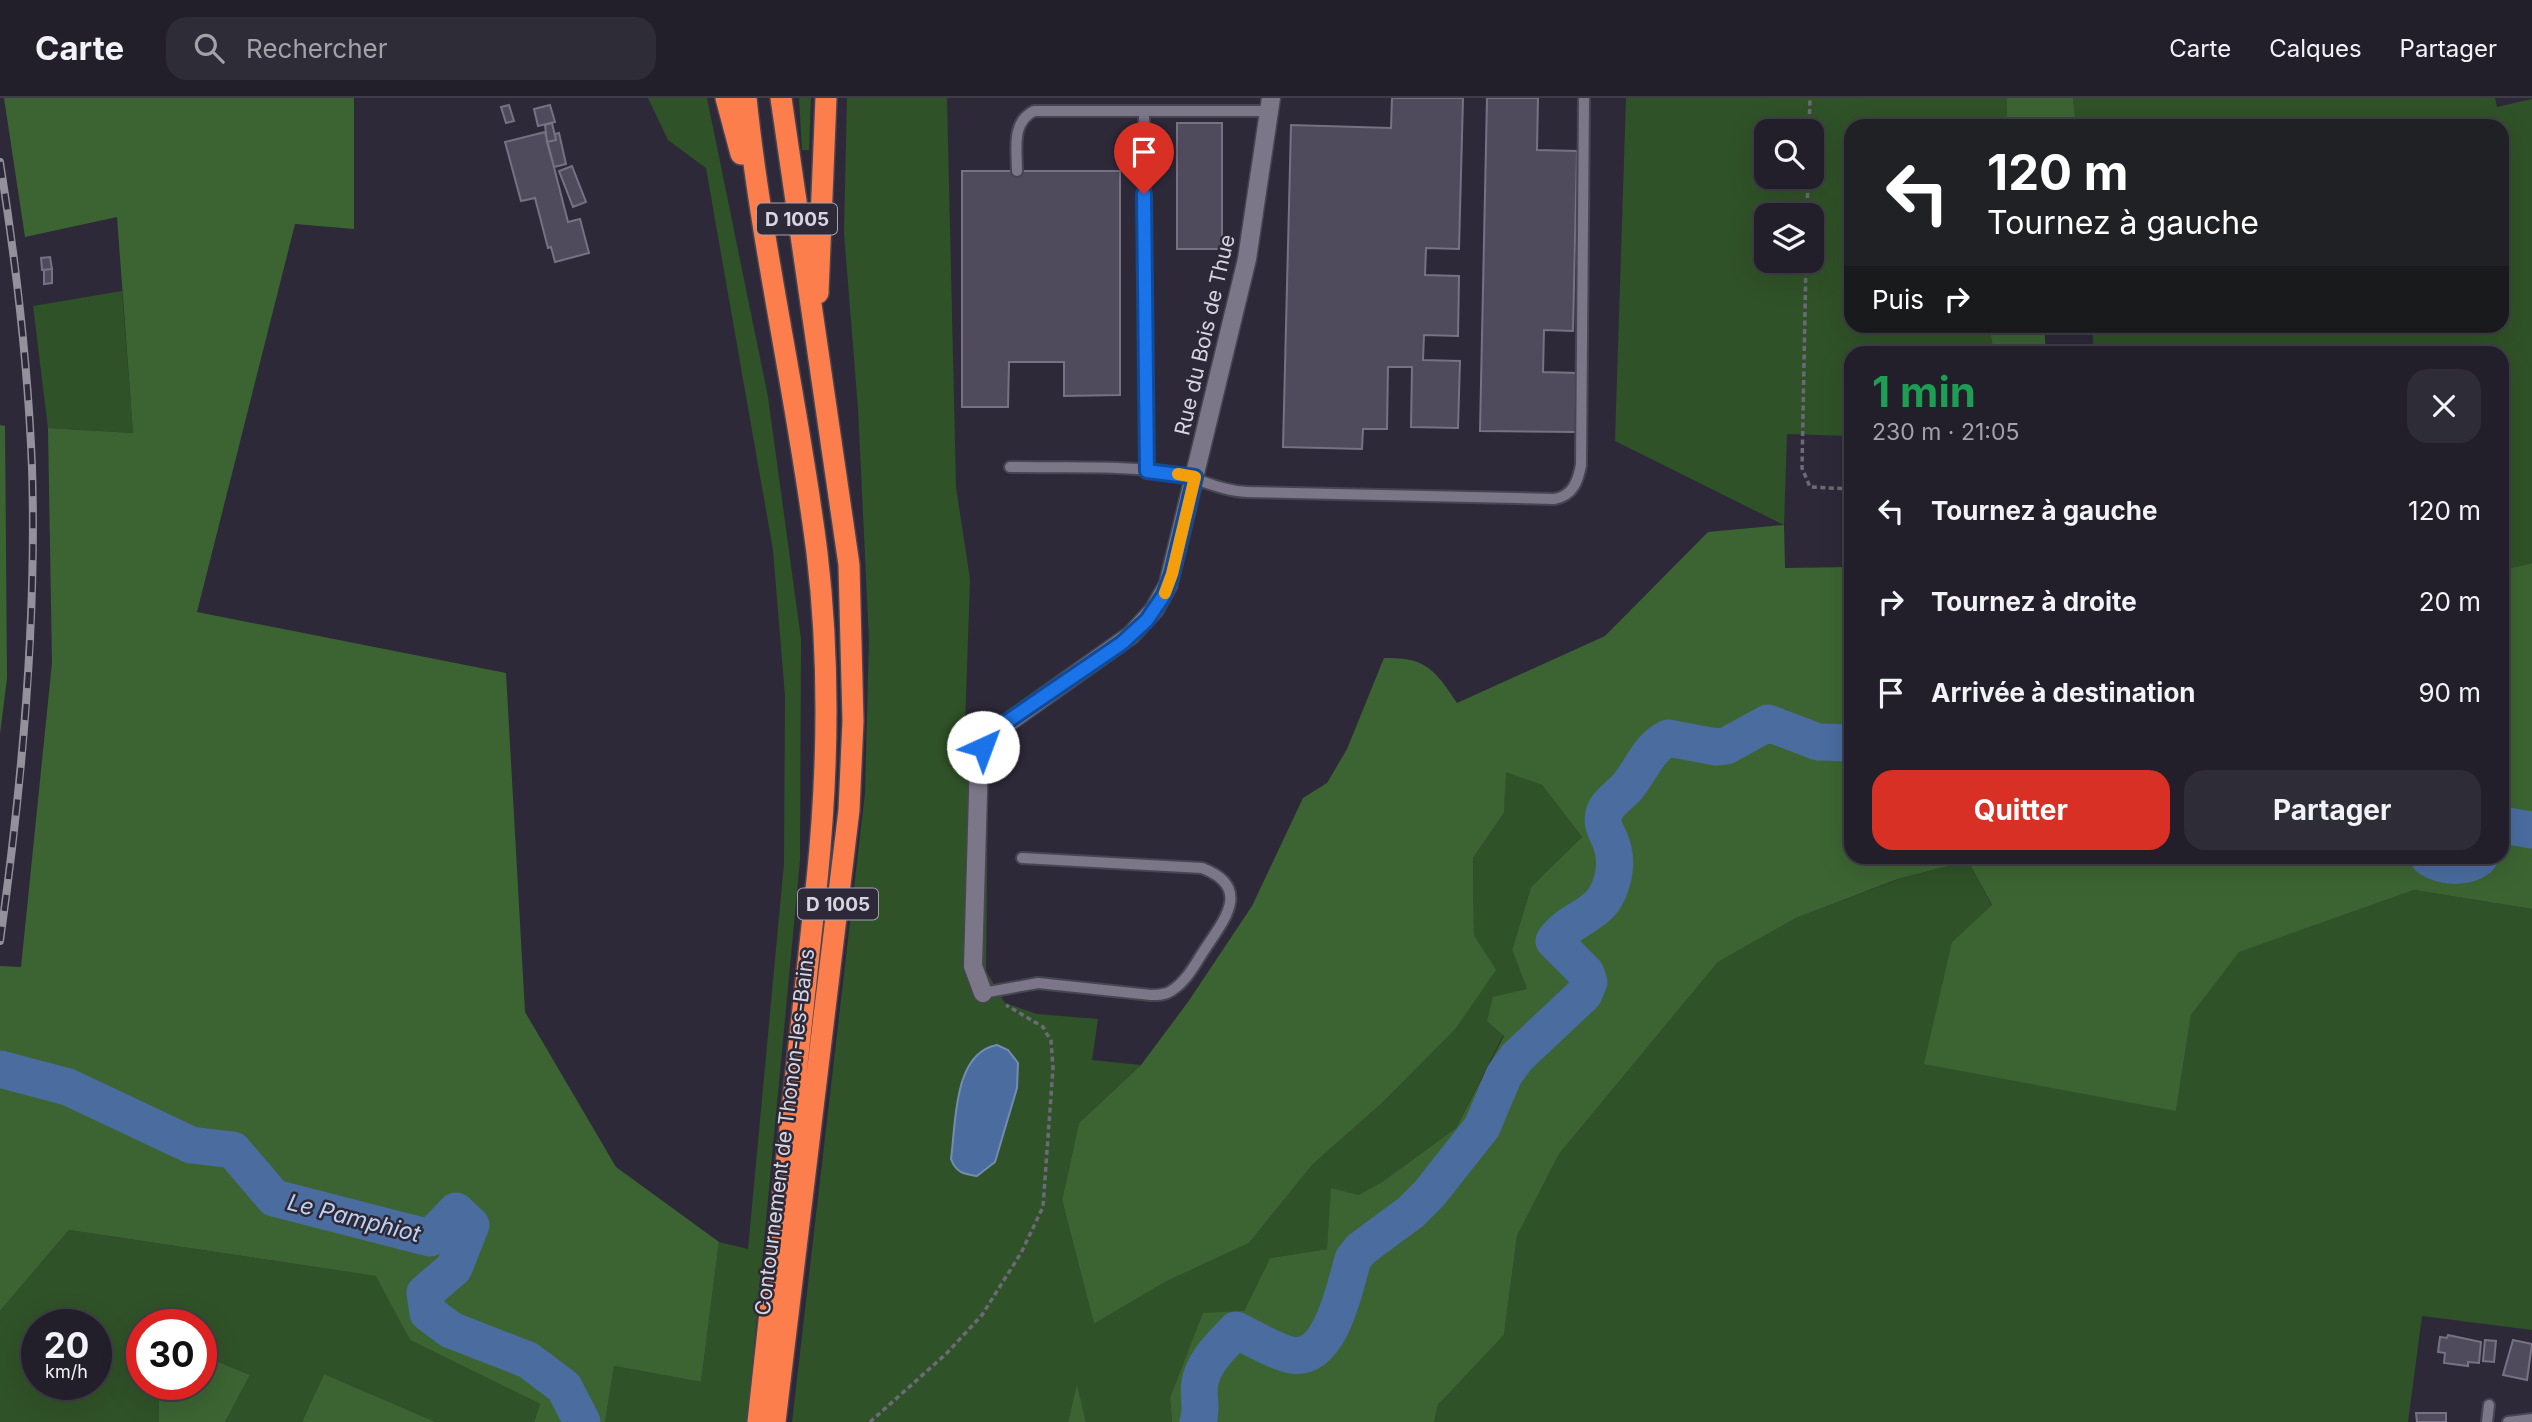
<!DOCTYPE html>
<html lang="fr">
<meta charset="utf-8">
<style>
:root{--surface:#221f2b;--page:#2e2c37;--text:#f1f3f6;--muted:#a2a2a9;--line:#3f3d47;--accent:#d93025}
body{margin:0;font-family:Inter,sans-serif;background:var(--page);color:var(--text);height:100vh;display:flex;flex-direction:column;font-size:26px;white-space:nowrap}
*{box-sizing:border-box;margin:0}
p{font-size:23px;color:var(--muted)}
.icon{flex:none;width:38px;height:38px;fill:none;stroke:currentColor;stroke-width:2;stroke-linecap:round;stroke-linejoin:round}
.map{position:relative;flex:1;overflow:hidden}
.panel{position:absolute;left:1844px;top:248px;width:665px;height:518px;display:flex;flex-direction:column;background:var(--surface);border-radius:21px;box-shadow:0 7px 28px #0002,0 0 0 2px var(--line)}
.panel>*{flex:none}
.top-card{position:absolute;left:1844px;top:21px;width:665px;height:214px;border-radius:21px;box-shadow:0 7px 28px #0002,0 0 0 2px var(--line);background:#202124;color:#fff;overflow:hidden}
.buttons{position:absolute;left:1754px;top:21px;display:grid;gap:14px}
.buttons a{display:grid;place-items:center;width:70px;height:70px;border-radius:14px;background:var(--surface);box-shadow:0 7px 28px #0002,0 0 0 2px var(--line);font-size:35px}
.speed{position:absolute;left:21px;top:1211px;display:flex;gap:14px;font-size:35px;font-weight:700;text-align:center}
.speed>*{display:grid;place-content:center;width:91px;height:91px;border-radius:50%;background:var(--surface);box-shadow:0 7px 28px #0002,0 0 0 2px var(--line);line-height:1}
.speed small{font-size:18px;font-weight:400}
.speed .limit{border:10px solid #d22;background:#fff;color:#111}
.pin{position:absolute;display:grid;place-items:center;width:60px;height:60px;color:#fff;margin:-72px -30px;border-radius:50% 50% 50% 0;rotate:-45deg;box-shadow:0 0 7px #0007}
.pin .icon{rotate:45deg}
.me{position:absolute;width:77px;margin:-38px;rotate:43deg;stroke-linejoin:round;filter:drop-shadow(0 0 5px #0008)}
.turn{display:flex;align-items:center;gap:24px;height:147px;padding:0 28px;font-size:32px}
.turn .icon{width:91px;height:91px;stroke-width:2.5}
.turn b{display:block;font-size:49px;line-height:60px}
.then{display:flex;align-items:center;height:66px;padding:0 28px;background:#0003;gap:14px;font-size:26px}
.round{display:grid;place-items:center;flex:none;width:74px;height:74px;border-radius:21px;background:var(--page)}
.head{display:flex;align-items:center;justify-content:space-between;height:119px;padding:0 28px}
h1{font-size:42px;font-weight:700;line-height:52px;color:#1e9e55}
.button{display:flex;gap:14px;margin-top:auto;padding:14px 28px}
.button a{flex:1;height:80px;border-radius:21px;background:var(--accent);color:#fff;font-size:28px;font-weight:700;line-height:80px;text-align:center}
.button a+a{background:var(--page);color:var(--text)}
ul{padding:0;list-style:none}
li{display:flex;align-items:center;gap:21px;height:91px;padding:0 28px}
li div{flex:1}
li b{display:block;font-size:26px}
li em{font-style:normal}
header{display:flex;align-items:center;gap:42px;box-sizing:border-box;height:98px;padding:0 35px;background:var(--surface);border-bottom:2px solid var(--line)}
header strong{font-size:33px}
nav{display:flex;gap:38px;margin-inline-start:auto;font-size:24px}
.search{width:490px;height:63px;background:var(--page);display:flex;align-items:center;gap:18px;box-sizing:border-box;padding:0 24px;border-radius:21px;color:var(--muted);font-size:26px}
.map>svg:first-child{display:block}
.green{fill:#305228;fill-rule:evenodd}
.forest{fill:#3c6432}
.water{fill:#4a6c9f;stroke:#748cb2;stroke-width:2}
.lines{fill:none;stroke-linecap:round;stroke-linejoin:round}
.river{stroke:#4a6c9f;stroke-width:37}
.building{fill:#4f4b5c;stroke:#767183;stroke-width:2}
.lane-casing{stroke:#484552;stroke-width:14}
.street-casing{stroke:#484552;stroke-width:21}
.highway-casing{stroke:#484552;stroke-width:24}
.path{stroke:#6d6a78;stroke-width:3.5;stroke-dasharray:5 3.5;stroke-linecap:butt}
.lane{stroke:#7b7688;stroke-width:10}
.street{stroke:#7b7688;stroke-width:18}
.highway{stroke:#fd7e4d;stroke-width:21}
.rail-casing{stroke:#94919d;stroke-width:8}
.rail{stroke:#2d2939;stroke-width:5;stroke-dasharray:16;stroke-linecap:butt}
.route-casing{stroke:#114b97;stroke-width:18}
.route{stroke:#1a73e8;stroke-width:12}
.slow{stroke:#f59e0b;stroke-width:12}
.labels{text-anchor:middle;stroke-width:5;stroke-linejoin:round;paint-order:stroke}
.shield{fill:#2d2939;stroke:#a4a1ad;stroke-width:2}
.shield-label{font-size:19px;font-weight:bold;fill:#d7d5df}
.street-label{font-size:21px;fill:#d7d5df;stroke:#2d2939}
.water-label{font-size:23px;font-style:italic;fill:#bdd1f0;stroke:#2d2939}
</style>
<header>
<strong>Carte</strong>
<div class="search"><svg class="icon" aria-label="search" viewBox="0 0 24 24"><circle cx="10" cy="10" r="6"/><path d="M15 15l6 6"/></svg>Rechercher</div>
<nav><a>Carte</a><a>Calques</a><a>Partager</a></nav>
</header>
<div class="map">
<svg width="2532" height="1324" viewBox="0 0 2532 1324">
<rect width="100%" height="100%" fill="#2d2939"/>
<!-- green -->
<path class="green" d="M648,0H707L768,299L801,541L800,762L747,1324H605L614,1268L701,1284L719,1144L748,1151L784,765L785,598L773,452L706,70L668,42Z
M799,0H811L809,52H802Z
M847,0H947L956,389L970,481L964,657L988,684L986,873L1005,905L1037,916L1098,921L1092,962L1141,967L1079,1025L1062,1102L1094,1226L1165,1184L1249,1145L1313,1066L1381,1006L1456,929L1495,872L1474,837L1473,760L1504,715L1505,673L1542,687L1582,739L1531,789L1512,852L1527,891L1456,1030L1382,1084L1358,1097L1327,1151L1270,1160L1244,1213L1170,1300L1172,1324H1086L1077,1289L1068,1324H792L865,695L869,543L858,310L844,135Z
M1626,0H2007V28H1852V228H1989L1994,255L1852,256L1851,338L1787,336L1784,427L1615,343ZM1766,33H1811V79H1766ZM1766,117H1811V163H1766Z
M2073,0H2495L2497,9L2532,1V465L2503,472L2502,256L2094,255L2092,228H2502V28H2076Z
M122,193L133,335L48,330L33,208Z
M1968,763L1992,808L1952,844L2176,1013L2191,917L2238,854L2414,792L2532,811V1232L2422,1218L2408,1324H1434L1438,1307L1504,1237L1517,1138L1559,1056L1718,864L1796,820L1899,781Z
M69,1132L377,1178L410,1242L540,1306L534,1324H436L324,1276L302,1324H225L250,1277L214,1262L201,1264V1227H142V1286H159V1324H0V1213ZM37,1227H96V1286H37Z"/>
<!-- forest -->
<path class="forest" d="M4,0H354V131L295,126L197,514L506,575L525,914L616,1069L719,1144L701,1284L614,1268L605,1324H534L540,1306L410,1242L376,1178L69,1132L0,1213V868L21,869L52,565L48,330L133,335L117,119L25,139Z
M2007,0H2073L2076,28H2007Z
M1989,228H2044L2046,255H1994Z
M0,327L5,328L7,580L0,636Z
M1784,427L1785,470L1851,469L1852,760H2502L2503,472L2532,465V811L2414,792L2239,854L2191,917L2176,1013L1924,966L1952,844L1992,807L1968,763L1898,781L1796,820L1718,864L1559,1056L1517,1138L1504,1237L1438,1307L1434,1324H1172L1170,1300L1203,1215L1244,1213L1270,1160L1327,1151L1331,1090L1358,1097L1382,1084L1456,1030L1504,938L1487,923L1493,899L1527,891L1512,852L1531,789L1582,739L1542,687L1506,674L1504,715L1473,760L1474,837L1496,872L1456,930L1381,1006L1313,1066L1249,1145L1165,1184L1094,1226L1062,1102L1079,1025L1141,967L1188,904L1252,808L1303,700L1327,685L1347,651L1384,560C1426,559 1435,572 1457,605L1605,538L1708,434Z
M214,1262L250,1277L225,1324H159V1286H201V1264Z
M324,1276L436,1324H302Z
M1077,1287L1086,1324H1068Z"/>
<!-- water -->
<path class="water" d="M997,947L1008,952L1018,965L1017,990L995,1064L977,1078C964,1076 956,1075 951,1061C956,1025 953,955 997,947Z"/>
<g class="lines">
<!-- river -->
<path class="river" d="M2502,727L2532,732
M2429,760C2443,769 2465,771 2479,760
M0,971L68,989L191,1047L233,1052L274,1100L430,1140L456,1113L471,1127L454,1170L425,1195L428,1215L451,1232L528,1262L564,1289L582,1324
M1198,1324C1203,1310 1197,1298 1200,1284C1204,1263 1222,1247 1236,1232C1253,1240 1273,1253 1291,1257C1331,1265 1345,1188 1353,1161L1361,1151L1411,1114L1429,1096L1482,1029L1504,977L1517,959L1584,896L1589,884L1586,875L1554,843C1568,821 1597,819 1608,794C1616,776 1617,759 1610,742C1607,735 1603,729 1603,722C1603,706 1619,699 1628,688C1642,671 1648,650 1668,640L1716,649L1726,648L1768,625L1818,644L1852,645"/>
</g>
<!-- building -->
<path class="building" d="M1392,0H1463L1459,151L1426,150L1425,177L1459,178L1458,238L1424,237L1423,262L1460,263L1458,330L1411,329L1412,269H1388L1387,331H1363L1362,351L1283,349L1291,27L1391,30Z
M1487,0H1538L1537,52L1577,53L1573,233L1544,232L1543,274L1577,275L1576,334L1480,333Z
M509,7L514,23L506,25L501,9Z
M550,7L555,24L538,28L534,11Z
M552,25L556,42L547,44L545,27Z
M1177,25H1222V151H1177Z
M545,34L568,124L580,121L589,155L555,164L551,149L548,150L535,100L521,103L505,44Z
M559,35L566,66L554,69L547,44L556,42L555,36Z
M572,68L586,104L573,109L559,73Z
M962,73H1120V297L1064,298V264H1009L1008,309H962Z
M50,159L52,171L42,172L41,160Z
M52,171V185L44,186V172Z
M2448,1237L2481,1244L2479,1265L2468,1264V1268L2444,1265L2445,1255L2438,1254L2440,1239L2447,1240Z
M2485,1242L2496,1243L2494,1264L2483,1263Z
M2513,1242L2532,1246L2527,1282L2503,1277Z
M2416,1315H2446V1324H2417Z"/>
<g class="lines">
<defs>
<path id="lane" d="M1144,13L1147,373
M1017,73C1017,52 1011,24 1034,13H1269
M1010,369C1061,370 1117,367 1168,374C1195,378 1219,393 1247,394L1554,401C1573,398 1578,383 1581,367L1584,0
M983,895L1038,885L1151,897C1158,897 1165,897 1171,893C1187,883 1195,866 1205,851C1225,821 1252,789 1202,770L1022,760
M2487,1324L2489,1307
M2508,1324L2532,1321"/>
<path id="street" d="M983,895L973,868L979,661L983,650L999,631L1131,537L1154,512L1168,487L1247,161L1271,0"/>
<path id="highway" d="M726,0L741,56
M746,0C762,153 798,303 817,455C830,563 828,674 817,782L758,1324
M818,195L826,0
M775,1324L849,712L853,623L849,467L781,0"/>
</defs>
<!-- lane casing -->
<use href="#lane" class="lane-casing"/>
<!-- street casing -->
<use href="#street" class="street-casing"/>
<!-- highway casing -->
<use href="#highway" class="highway-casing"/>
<!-- path -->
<path class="path" d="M1809,33L1810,0
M1807,117L1808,79
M1806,163L1802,370L1810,389L1852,391
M870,1324L946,1256L982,1217L1021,1155L1043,1109L1053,970L1051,943L1043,929L1006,907"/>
<!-- lane -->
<use href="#lane" class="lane"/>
<!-- street -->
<use href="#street" class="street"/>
<!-- highway -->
<use href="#highway" class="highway"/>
<defs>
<path id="rail" d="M0,64C16,165 28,267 32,369C37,527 22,687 0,843"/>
</defs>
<!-- rail casing -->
<use href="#rail" class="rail-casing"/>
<!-- rail -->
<use href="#rail" class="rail"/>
</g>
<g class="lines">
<defs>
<path id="route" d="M983,649L1008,623L1122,545L1147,522L1164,497L1172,476L1195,379L1147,373L1144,96"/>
</defs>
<!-- route casing -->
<use href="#route" class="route-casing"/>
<!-- route -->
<use href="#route" class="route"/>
<!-- slow -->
<path class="slow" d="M1165,495L1172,476L1195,379L1178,376"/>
</g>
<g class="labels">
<!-- shield labels -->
<g class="shield">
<rect x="757" y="105.5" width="80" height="31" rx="5"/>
<rect x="798" y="790.5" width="80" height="31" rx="5"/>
</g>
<g class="shield-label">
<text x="797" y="128">D 1005</text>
<text x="838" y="813">D 1005</text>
</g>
<!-- street labels -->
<g class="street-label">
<text transform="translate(1205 237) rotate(-77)" y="7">Rue du Bois de Thue</text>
<text transform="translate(785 1034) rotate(-83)" y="7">Contournement de Thonon-les-Bains</text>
</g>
<!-- water labels -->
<g class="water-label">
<text transform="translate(354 1120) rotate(14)" y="8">Le Pamphiot</text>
</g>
</g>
</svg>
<div class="buttons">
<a><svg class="icon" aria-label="search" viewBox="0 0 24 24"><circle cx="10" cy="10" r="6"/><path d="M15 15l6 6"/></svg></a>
<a><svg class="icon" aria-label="layers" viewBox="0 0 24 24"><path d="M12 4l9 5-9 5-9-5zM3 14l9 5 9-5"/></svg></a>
</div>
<div class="speed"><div>20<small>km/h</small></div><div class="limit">30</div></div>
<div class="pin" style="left:1144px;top:96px;background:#d93025"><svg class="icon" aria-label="arrive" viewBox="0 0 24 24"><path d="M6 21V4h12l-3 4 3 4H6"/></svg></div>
<svg class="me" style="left:983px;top:649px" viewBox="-20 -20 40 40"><circle r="19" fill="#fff"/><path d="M0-13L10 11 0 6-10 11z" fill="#1a73e8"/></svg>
<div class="top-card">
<div class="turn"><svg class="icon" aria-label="left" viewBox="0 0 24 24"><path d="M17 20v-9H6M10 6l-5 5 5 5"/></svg><div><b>120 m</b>Tournez à gauche</div></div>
<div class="then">Puis<svg class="icon" aria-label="right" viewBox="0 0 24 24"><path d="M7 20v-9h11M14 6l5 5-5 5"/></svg></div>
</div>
<section class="panel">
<div class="head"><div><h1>1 min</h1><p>230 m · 21:05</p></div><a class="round"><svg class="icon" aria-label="close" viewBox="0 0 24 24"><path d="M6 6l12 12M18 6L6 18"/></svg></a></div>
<ul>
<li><svg class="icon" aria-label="left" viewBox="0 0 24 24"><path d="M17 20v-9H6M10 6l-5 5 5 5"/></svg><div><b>Tournez à gauche</b></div><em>120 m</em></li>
<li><svg class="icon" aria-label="right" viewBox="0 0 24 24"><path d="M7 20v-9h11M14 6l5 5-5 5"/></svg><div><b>Tournez à droite</b></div><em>20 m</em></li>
<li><svg class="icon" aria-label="arrive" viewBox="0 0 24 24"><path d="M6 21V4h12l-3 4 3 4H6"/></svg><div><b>Arrivée à destination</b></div><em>90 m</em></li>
</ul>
<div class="button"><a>Quitter</a><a>Partager</a></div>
</section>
</div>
